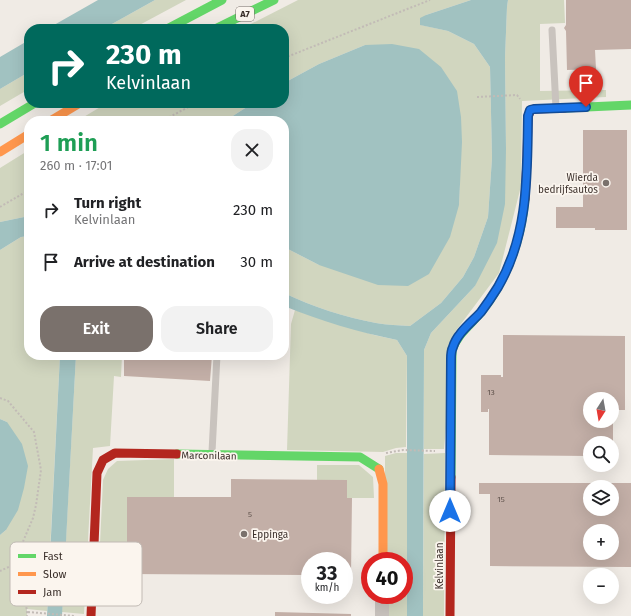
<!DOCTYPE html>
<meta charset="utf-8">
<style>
:root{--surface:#fff;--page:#f2f2f2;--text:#202124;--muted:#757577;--accent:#7a716c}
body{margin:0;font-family:"Fira Sans",sans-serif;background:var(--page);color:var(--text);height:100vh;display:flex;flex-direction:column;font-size:15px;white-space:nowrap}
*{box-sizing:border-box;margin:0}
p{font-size:13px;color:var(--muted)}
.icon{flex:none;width:22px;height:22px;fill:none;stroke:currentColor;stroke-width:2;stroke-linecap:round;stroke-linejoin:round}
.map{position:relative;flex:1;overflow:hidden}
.side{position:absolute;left:24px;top:116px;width:265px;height:244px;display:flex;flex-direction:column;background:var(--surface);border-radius:16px;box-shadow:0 4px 16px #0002}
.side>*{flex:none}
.top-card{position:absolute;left:24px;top:24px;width:265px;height:84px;border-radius:16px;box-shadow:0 4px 16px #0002;background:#00695c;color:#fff;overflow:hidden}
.needle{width:26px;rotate:191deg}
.controls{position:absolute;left:583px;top:392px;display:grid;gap:8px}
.controls a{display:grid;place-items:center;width:36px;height:36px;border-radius:50%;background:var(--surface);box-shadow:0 4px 16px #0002;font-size:20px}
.speed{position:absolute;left:301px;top:552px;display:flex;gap:8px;font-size:20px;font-weight:700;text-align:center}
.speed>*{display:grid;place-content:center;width:52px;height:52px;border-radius:50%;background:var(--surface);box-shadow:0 4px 16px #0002;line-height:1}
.speed small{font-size:10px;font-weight:400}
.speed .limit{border:6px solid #d22;background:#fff;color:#111}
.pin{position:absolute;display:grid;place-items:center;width:34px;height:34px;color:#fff;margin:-41px -17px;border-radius:50% 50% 50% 0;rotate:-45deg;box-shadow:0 0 4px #0007}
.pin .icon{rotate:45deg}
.me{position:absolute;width:44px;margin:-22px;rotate:0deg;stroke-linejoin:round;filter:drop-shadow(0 0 3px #0008)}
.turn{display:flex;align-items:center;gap:14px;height:84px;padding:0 16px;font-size:18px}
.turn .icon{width:52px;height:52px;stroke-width:2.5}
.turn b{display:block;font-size:28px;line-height:34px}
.round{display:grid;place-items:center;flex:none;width:42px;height:42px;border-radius:16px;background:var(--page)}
.overview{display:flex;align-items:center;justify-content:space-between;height:68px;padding:0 16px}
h1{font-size:24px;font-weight:600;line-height:30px;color:#1e9e55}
.primary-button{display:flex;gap:8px;margin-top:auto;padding:8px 16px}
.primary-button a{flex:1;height:46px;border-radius:16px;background:var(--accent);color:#fff;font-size:16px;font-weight:600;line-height:46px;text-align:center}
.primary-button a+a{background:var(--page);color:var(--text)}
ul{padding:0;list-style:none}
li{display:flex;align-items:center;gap:12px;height:52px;padding:0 16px}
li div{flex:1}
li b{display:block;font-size:15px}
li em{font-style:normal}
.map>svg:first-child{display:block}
.green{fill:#d1d6bf}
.water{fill:#a1c2c1}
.building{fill:#c3afa7;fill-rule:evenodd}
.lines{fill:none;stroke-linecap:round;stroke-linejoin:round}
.path{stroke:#c2bbb6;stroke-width:2;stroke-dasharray:2 2;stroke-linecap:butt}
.lane{stroke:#c9c3be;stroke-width:7}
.street{stroke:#c9c3be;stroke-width:14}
.fast{stroke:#63d668;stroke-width:9}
.slow{stroke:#ff974d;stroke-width:9}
.jam{stroke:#b3261e;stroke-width:9}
.route-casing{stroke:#114b97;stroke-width:10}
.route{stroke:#1a73e8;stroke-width:7}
.poi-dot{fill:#7a716c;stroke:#fbf5ee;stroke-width:1.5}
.labels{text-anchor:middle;stroke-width:3.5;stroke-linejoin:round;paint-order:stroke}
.number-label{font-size:8px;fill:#5d504a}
.shield{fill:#fbf5ee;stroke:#756b66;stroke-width:1}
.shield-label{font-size:9px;font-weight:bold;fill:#3b302b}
.poi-label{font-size:10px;fill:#3b302b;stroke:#fbf5ee;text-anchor:end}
.street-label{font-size:10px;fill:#3b302b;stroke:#fbf5ee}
.key{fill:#fbf5ee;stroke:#c1bab4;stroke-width:1}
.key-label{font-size:11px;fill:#3b302b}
</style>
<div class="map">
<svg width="631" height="616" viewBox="0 0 631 616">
<rect width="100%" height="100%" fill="#f0ebe5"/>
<!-- green -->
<path class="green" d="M155,0H186L132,29H103Z
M298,0H471L426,15L421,25L448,31L474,44L490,67L492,158L488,217L474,257L463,277L441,303L410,326C399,325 387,325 376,323C344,317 313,307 284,293V247L319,265L459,205L460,175L365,45L319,64L284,83V29H241Z
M508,0H564L565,23L540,24V91L606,90V97L522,101L521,186L499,273L455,332L444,449H424V350L431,333L475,286L506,149L505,58L507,7Z
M29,72V89L0,106V89Z
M107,103H253L225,121H77Z
M29,150V216L0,222V168Z
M29,236V355H60L47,611L27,609V616H0V535L6,530L7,422L0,419V250L21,237Z
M295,310L374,335L397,340L407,356L406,447L396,448L383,452L287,450L291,324Z
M76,355H122L121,377L114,376L110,446L93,448L84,614L62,612Z
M396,453H407V616H385V595H404V561H385V456Z
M445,453L444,616H423L424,454Z
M174,459V497H127V574L105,573L99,565L103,480L108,469L117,461Z
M317,465H359L373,477L374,498H347V480H317Z"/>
<!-- water -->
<path class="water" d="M98,0H155L103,29H47Z
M471,0H508L507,7L505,58L506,149L505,204L497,243L475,286L431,333L424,350L423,616H407V356L397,340C358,332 321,321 284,306V293C313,307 344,317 376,323C387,325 399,325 410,326L441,303L463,277L474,257L488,217L492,158L490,67L474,44L448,31L420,25V18L426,15Z
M29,40V72L0,89V57Z
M392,44L419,49L441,67L457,91L461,117L462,142L459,205L450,237L429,274L408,286L378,285L319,265L284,247V121H225L253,103H284V83L319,64L365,45Z
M29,216V236L21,237L0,250V222Z
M60,355H76L62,616H47Z
M0,419L7,422L22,444L28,466L24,488L18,510L6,530L0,535Z"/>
<!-- building -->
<path class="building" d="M566,0H631V49L595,50L596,69L567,70L566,31L564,28L566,25Z
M583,130H627V230H595V228H556V207H583Z
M503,335L625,336V410H613V443H590V456L489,455V409H488V412H481V375H501V377H503ZM590,399H612V421H590Z
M124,355H212L210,381L124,376Z
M231,479L347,480V498H352L351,575H344V561H310V575L127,574V497H231Z
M479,483H631V567L490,566V494H479ZM590,487H612V509H590ZM590,531H612V553H590Z
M275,612L351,614V616H275Z"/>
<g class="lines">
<!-- path -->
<path class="path" d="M284,58L430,0
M477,97L517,95L520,99
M162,121L196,103
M0,207L29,190
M0,398L8,401L34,432L41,470L36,505L33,518L13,565L0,571
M386,453L403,450L435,451
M21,548L19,555L27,612V616
M28,612L75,616"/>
<!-- lane -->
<path class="lane" d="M552,30L556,108
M212,452L217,355"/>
<!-- street -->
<path class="street" d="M382,616V595"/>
<!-- fast -->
<path class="fast" d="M167,29L222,0
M215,29L274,0
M565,108L631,105
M0,124L35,103
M177,454L360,457L379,469
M451,477L452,350C458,333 471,325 482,311C507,279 521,240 525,199"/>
<!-- slow -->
<path class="slow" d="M50,121L80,103
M0,152L29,134
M379,469L383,484V561"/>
<!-- jam -->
<path class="jam" d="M525,199L527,160L528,116L531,110L534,109L565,108
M91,616L97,473L103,460L115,453L177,454
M450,616L451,477"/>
</g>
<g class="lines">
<defs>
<path id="route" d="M450,511L451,359C451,355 451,351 453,347C457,333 472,322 481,312C487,304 493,295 498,287C529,234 527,174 528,116L530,110L534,109L586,107"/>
</defs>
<!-- route casing -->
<use href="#route" class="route-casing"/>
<!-- route -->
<use href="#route" class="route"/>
</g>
<!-- markers -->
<g class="poi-dot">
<circle cx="606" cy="183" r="4"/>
<circle cx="244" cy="534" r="4"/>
</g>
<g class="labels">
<!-- number labels -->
<g class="number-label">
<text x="491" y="395">13</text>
<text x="501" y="502">15</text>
<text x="250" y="517">5</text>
</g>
<!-- shield labels -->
<rect class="shield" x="236" y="7" width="18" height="14" rx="3"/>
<g class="shield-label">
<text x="245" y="17">A7</text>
</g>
<!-- poi labels -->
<g class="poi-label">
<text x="598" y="181">Wierda<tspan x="598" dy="12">bedrijfsautos</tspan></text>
<text x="252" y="538" text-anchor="start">Eppinga</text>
</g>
<!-- street labels -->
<g class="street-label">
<text transform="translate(209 455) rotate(1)" y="4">Marconilaan</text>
<text transform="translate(439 566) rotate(-90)" y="4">Kelvinlaan</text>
</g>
</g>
<!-- legend -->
<rect x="10" y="542" width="132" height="64" rx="6" class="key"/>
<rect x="18" y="554" width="18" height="4" fill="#63d668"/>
<rect x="18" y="572" width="18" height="4" fill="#ff974d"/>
<rect x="18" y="590" width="18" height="4" fill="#b3261e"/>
<g class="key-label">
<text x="43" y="560">Fast</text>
<text x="43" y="578">Slow</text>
<text x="43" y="596">Jam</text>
</g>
</svg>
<div class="controls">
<a><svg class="needle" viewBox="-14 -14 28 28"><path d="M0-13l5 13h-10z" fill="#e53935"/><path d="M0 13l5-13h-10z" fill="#757577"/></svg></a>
<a><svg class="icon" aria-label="search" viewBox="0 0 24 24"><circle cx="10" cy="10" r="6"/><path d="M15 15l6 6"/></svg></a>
<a><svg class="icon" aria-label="layers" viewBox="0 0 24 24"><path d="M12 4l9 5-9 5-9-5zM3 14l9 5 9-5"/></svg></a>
<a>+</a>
<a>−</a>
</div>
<div class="speed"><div>33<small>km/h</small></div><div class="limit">40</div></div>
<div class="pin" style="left:586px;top:107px;background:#d93025"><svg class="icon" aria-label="arrive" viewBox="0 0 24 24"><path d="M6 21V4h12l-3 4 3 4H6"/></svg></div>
<svg class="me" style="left:450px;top:511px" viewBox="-20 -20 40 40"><circle r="19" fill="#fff"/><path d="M0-13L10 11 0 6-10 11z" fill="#1a73e8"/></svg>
<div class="top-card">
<div class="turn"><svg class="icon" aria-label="right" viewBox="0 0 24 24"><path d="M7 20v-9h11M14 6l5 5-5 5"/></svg><div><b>230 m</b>Kelvinlaan</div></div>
</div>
<section class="side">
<div class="overview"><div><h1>1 min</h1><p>260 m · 17:01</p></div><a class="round"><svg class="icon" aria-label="close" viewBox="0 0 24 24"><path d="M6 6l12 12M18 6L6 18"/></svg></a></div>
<ul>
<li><svg class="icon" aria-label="right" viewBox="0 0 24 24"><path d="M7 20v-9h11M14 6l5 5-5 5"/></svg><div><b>Turn right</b><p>Kelvinlaan</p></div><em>230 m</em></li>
<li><svg class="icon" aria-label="arrive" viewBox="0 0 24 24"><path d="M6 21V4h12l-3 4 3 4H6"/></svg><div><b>Arrive at destination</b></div><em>30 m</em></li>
</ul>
<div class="primary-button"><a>Exit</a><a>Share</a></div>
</section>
</div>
